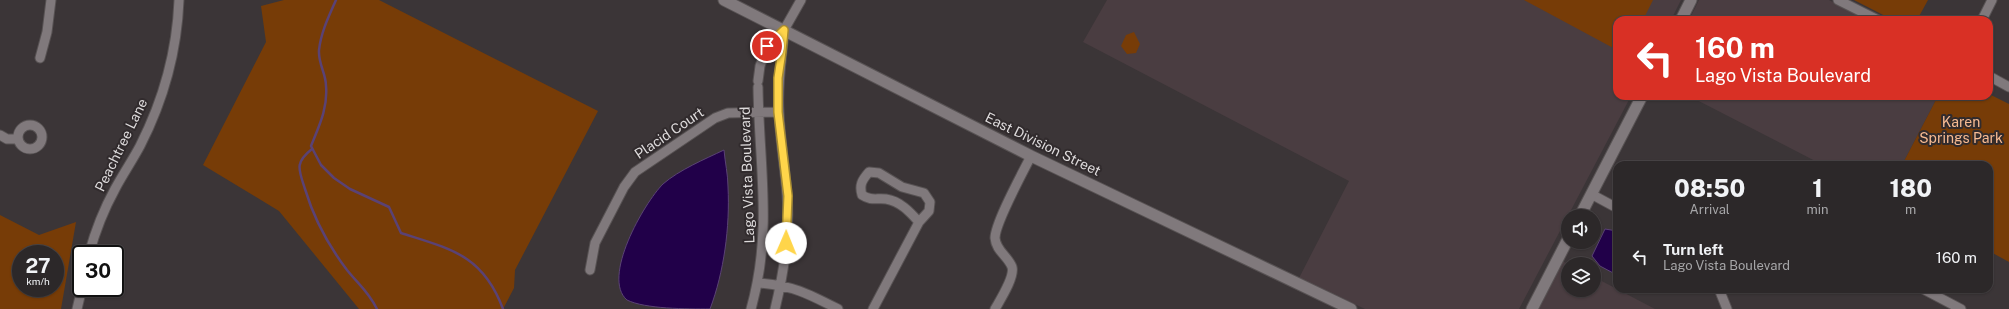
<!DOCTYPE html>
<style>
:root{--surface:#2c2829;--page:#383435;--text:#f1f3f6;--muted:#a6a6a8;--line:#484446}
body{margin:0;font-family:"Public Sans",sans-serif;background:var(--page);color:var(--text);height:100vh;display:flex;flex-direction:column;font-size:15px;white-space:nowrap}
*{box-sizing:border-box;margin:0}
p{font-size:13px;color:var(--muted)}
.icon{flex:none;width:22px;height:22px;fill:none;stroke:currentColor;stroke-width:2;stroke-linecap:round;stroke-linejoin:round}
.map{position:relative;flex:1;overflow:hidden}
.sheet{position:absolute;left:1613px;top:161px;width:380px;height:132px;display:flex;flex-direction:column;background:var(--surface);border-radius:12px;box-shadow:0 1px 3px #0004,0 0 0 1px var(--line)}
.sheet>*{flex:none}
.top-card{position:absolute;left:1613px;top:16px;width:380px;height:84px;border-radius:12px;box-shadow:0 1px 3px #0004,0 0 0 1px var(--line);background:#d93025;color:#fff;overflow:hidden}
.buttons{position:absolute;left:1561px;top:209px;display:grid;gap:8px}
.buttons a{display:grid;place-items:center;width:40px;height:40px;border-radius:50%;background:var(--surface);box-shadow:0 1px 3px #0004,0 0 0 1px var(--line);font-size:20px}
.speed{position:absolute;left:12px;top:245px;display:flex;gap:8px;font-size:20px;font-weight:700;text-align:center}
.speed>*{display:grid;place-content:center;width:52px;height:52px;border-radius:50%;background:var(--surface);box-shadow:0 1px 3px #0004,0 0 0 1px var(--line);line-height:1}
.speed small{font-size:10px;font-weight:400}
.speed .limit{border:2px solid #111;border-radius:6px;background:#fff;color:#111}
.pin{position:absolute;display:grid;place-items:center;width:34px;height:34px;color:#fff;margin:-17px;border:2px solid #fff;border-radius:50%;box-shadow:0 1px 4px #0007}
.me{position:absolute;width:44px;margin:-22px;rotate:1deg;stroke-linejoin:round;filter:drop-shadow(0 0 3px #0008)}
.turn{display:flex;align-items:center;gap:14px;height:84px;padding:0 16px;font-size:18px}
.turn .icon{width:52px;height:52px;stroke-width:2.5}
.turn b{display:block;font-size:28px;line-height:34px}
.eta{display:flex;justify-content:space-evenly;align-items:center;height:68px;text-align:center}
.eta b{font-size:24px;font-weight:800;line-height:28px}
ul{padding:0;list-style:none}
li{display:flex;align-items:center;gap:12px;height:56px;padding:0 16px}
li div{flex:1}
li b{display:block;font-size:15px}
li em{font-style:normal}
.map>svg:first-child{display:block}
.built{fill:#4a3d41}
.green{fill:#773c07;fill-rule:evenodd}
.water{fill:#210049;stroke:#5a4275}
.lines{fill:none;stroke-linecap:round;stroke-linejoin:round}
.stream{stroke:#5a4275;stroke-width:2.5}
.minor-casing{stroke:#575253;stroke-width:11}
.tertiary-casing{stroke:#575253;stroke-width:13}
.minor{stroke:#80797c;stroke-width:9}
.tertiary{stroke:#80797c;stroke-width:11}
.route-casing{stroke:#a68a30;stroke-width:10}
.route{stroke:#ffd54a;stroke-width:7}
.labels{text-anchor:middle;stroke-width:4;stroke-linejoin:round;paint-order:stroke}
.park-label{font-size:14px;fill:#f8bb92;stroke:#312b2d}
.street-label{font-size:14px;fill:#dedbdc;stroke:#312b2d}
</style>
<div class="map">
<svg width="2009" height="309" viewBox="0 0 2009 309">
<rect width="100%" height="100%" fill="#3b3537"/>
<!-- built -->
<path class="built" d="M1107,0H1681L1671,20H1617V96H1631L1519,309H1365L1299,278L1349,181L1083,42Z
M1699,0H1829L1868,20H1689Z
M1689,96H1938L1902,165H1823Z
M1562,261L1568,264V290H1594V277L1655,309H1537Z"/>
<!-- green -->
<path class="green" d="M284,0H379L598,111L515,270L514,288L503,309H359L279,211L203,165L266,42L261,6Z
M1524,0H1653L1643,20H1617V50Z
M1854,0H1928L1917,20H1893Z
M1134,32L1140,44L1136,53L1127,54L1121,46L1126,35Z
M1989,94L2009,104V262L1989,251V165H1902L1938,96H1989Z
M0,215L39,235L76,222L61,309H0ZM21,254H55V288H21Z"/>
<!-- water -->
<path class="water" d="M724,150C725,162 728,175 728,187C730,227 724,272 710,309C687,309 645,309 627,300C601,278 644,203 663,184C679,170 705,159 724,150Z
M1605,229L1617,231V275L1600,266L1592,256Z"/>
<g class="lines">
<!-- stream -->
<path class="stream" d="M336,0C329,16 321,32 319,50C318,64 326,73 326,86C328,108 319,126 311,146L321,165L334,178L350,189L389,207L401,233C451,249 483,255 503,309
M312,149C294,163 299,170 305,189C314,219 328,245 347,270C359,285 368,291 377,309"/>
<defs>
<path id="minor" d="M1838,0L1878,20
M1982,20L1992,0
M40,58L47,32L51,0
M1989,76L2009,87
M758,81L760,66L768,44L784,30L801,0
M18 137a12 12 0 1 1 24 0a12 12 0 1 1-24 0Z
M0,135L7,139H17
M1591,194L1617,208
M89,254C95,232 104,209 115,189C123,174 132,161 140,146C163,101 177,51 179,0
M590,270L595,243L624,187L635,172L715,118L728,113L778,112
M759,283C794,286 807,293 838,309
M1719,289L1727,309
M1923,289L1961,309
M77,309L82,288
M751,309C773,230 759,166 758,87
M775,309C784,272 790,232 787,194C785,167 780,140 779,112C777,84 782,58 784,30
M873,309L919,222L929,211L930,202L924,193L902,187L879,173L869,172C862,180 859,185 862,195C871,201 876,198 886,199C900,201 910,212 919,222
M995,309C1000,300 1015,277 1012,267C1008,256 996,251 995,238C995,223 1023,172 1031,156"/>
<path id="tertiary" d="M724,0L1031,156L1351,309
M1681,20L1691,0
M1580,216L1642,96
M1532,309L1568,239"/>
</defs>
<!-- minor casing -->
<use href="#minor" class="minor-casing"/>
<!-- tertiary casing -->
<use href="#tertiary" class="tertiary-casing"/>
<!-- minor -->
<use href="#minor" class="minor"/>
<!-- tertiary -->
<use href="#tertiary" class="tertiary"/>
</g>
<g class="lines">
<defs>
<path id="route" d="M767,46L784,30L782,51L778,78V112L788,196L786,243"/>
</defs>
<!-- route casing -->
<use href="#route" class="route-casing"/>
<!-- route -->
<use href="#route" class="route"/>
</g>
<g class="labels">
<!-- park labels -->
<g class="park-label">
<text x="1961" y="127">Karen<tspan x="1961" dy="16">Springs Park</tspan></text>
</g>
<!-- street labels -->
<g class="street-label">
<text transform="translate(669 133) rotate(-34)" y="5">Placid Court</text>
<text transform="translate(1043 144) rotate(26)" y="5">East Division Street</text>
<text transform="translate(121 145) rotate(-64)" y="5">Peachtree Lane</text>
<text transform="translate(747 175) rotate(-92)" y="5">Lago Vista Boulevard</text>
</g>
</g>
</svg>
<div class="buttons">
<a><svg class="icon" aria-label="sound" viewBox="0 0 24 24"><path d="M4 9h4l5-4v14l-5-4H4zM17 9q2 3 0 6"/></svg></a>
<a><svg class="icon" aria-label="layers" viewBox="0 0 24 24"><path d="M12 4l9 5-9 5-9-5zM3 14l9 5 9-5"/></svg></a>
</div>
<div class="speed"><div>27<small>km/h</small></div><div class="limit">30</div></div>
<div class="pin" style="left:767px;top:46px;background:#d93025"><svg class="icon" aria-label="arrive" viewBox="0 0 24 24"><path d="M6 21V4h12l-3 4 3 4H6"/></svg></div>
<svg class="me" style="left:786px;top:243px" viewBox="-20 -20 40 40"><circle r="19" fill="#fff"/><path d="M0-13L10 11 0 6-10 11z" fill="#ffd54a"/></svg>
<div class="top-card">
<div class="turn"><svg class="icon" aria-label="left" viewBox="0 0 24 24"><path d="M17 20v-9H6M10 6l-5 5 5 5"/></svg><div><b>160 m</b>Lago Vista Boulevard</div></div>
</div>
<section class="sheet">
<div class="eta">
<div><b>08:50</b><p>Arrival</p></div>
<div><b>1</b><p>min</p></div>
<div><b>180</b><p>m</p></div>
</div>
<ul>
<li><svg class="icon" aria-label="left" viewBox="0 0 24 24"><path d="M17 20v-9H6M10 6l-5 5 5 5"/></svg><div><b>Turn left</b><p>Lago Vista Boulevard</p></div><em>160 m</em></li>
</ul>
</section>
</div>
